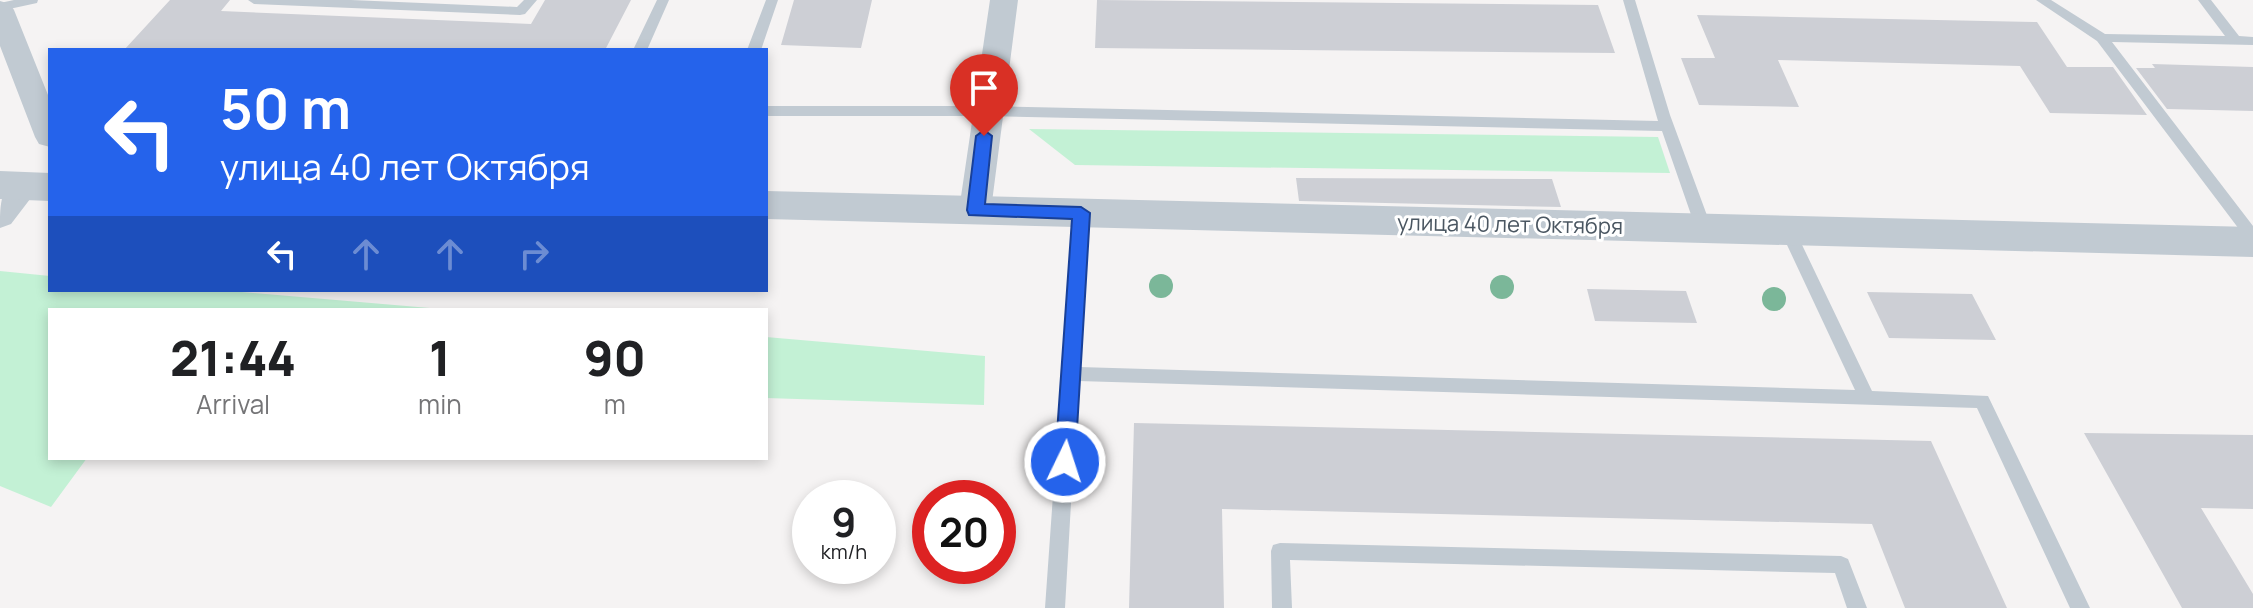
<!DOCTYPE html>
<meta charset="utf-8">
<style>
:root{--surface:#fff;--page:#f2f2f2;--text:#202124;--muted:#757577}
body{margin:0;font-family:Manrope,sans-serif;background:var(--page);color:var(--text);height:100vh;display:flex;flex-direction:column;font-size:30px;white-space:nowrap}
*{box-sizing:border-box;margin:0}
p{font-size:26px;color:var(--muted)}
.icon{flex:none;width:44px;height:44px;fill:none;stroke:currentColor;stroke-width:2;stroke-linecap:round;stroke-linejoin:round}
.map{position:relative;flex:1;overflow:hidden}
.drawer{position:absolute;left:48px;top:308px;width:720px;height:152px;display:flex;flex-direction:column;background:var(--surface);border-radius:0px;box-shadow:0 4px 12px #0003}
.drawer>*{flex:none}
.banner{position:absolute;left:48px;top:48px;width:720px;height:244px;border-radius:0px;box-shadow:0 4px 12px #0003;background:#2563eb;color:#fff;overflow:hidden}
.speed{position:absolute;left:792px;top:480px;display:flex;gap:16px;font-size:40px;font-weight:700;text-align:center}
.speed>*{display:grid;place-content:center;width:104px;height:104px;border-radius:50%;background:var(--surface);box-shadow:0 4px 12px #0003;line-height:1}
.speed small{font-size:20px;font-weight:400}
.speed .limit{border:12px solid #d22;background:#fff;color:#111}
.pin{position:absolute;display:grid;place-items:center;width:68px;height:68px;color:#fff;margin:-82px -34px;border-radius:50% 50% 50% 0;rotate:-45deg;box-shadow:0 0 8px #0007}
.pin .icon{rotate:45deg}
.me{position:absolute;width:88px;margin:-44px;rotate:4deg;stroke-linejoin:round;filter:drop-shadow(0 0 6px #0008)}
.turn{display:flex;align-items:center;gap:28px;height:168px;padding:0 40px;font-size:36px}
.turn .icon{width:104px;height:104px;stroke-width:2.5}
.turn b{display:block;font-size:56px;line-height:68px}
.lanes{display:flex;align-items:center;height:76px;padding:0 40px;background:#0003;justify-content:center;gap:40px;direction:ltr}
.lanes .off{opacity:.35}
.eta{display:flex;justify-content:space-evenly;align-items:center;height:136px;text-align:center}
.eta b{font-size:48px;font-weight:800;line-height:56px}
.map>svg:first-child{display:block}
.green{fill:#c3f1d5}
.building{fill:#cdcfd5}
.lines{fill:none;stroke-linecap:round;stroke-linejoin:round}
.service{fill:#c1cad2;fill-rule:evenodd}
.minor{fill:#c1cad2;fill-rule:evenodd}
.tertiary{fill:#c1cad2;fill-rule:evenodd}
.tree{fill:#7bb799}
.route{fill:#2563eb;stroke:#184099;stroke-width:2}
.labels{text-anchor:middle;stroke-width:6;stroke-linejoin:round;paint-order:stroke}
.street-label{font-size:22px;fill:#4a5661;stroke:#fff}
</style>
<div class="map">
<svg width="2253" height="608" viewBox="0 0 2253 608">
<rect width="100%" height="100%" fill="#f5f3f3"/>
<!-- green -->
<path class="green" d="M1029,129L1658,137L1670,173L1075,165Z
M0,271L50,276V290H219L453,310H50V458H87L51,507L0,486Z
M766,337L985,356L984,405L766,398Z"/>
<!-- building -->
<path class="building" d="M170,0H230L221,11L531,24L545,0H631L605,50H124Z
M794,0H872L861,48L781,45Z
M1097,0L1598,5L1615,53L1095,48Z
M1697,15L2037,22L2067,67H2113L2147,115L2050,113L2020,66L1778,60L1799,107L1699,105L1681,58H1715Z
M2152,64L2253,67V111L2167,109L2136,68H2155Z
M1296,178L1552,179L1561,207L1299,201Z
M1587,289L1686,291L1697,323L1595,321Z
M1867,292L1972,294L1996,340L1889,338Z
M1134,423L1931,441L2007,608H1905L1872,524L1222,509L1224,608H1129Z
M2084,433L2253,435V509L2201,508L2253,594V608H2182Z"/>
<g class="lines">
<!-- service -->
<path class="service" d="M14,0H38L37,3L0,11V3Z
M248,0H351L517,7L524,0H537L525,14L520,15L254,4Z
M657,0H669L647,50H633Z
M766,0H778L761,50H747Z
M1623,0H1635L1670,115L1712,229L1709,233H1699L1696,229L1662,131L987,116H766V106H987L1658,121Z
M2036,0H2051L2105,34L2225,36L2198,0H2211L2239,36L2253,37V45L2112,42L2253,226V243L2248,241L2097,41Z
M1081,208L1089,213L1079,367L1855,390L1780,230L1783,226H1793L1872,391L1988,396L2090,608H2070L1977,408L1078,381L1065,608H1045L1073,213Z
M1280,543L1841,556L1848,559L1867,608H1847L1835,573L1290,560L1292,608H1272L1271,551L1273,545Z"/>
<!-- minor -->
<path class="minor" d="M990,0H1018L991,210L986,218L975,222L964,218L959,210Z
M0,1L10,4L14,10L50,100V147L39,144L35,137L0,46Z
M24,175L35,178L40,186L11,224L0,228C0,204 0,183 24,175Z"/>
<!-- tertiary -->
<path class="tertiary" d="M0,171L50,173V201L0,199Z
M766,191L2253,227V257L766,219Z"/>
</g>
<!-- trees -->
<g class="tree">
<circle cx="1161" cy="286" r="12"/>
<circle cx="1502" cy="287" r="12"/>
<circle cx="1774" cy="299" r="12"/>
</g>
<!-- route -->
<path class="route" d="M984,130L992,136L985,204L1081,207L1090,213L1075,462L1072,468L1065,470L1058,468L1055,462L1072,219L969,215L967,210L976,136Z"/>
<g class="labels">
<!-- street labels -->
<g class="street-label">
<text transform="translate(1510 224) rotate(1)" y="8">улица 40 лет Октября</text>
</g>
</g>
</svg>
<div class="speed"><div>9<small>km/h</small></div><div class="limit">20</div></div>
<div class="pin" style="left:984px;top:136px;background:#d93025"><svg class="icon" aria-label="arrive" viewBox="0 0 24 24"><path d="M6 21V4h12l-3 4 3 4H6"/></svg></div>
<svg class="me" style="left:1065px;top:462px" viewBox="-20 -20 40 40"><circle r="17" fill="#2563eb" stroke="#fff" stroke-width="3"/><path d="M0-11L8 9 0 5-8 9z" fill="#fff"/></svg>
<div class="banner">
<div class="turn"><svg class="icon" aria-label="left" viewBox="0 0 24 24"><path d="M17 20v-9H6M10 6l-5 5 5 5"/></svg><div><b>50 m</b>улица 40 лет Октября</div></div>
<div class="lanes"><svg class="icon" aria-label="left" viewBox="0 0 24 24"><path d="M17 20v-9H6M10 6l-5 5 5 5"/></svg><svg class="icon off" aria-label="ahead" viewBox="0 0 24 24"><path d="M12 20V5M6 11l6-6 6 6"/></svg><svg class="icon off" aria-label="ahead" viewBox="0 0 24 24"><path d="M12 20V5M6 11l6-6 6 6"/></svg><svg class="icon off" aria-label="right" viewBox="0 0 24 24"><path d="M7 20v-9h11M14 6l5 5-5 5"/></svg></div>
</div>
<section class="drawer">
<div class="eta">
<div><b>21:44</b><p>Arrival</p></div>
<div><b>1</b><p>min</p></div>
<div><b>90</b><p>m</p></div>
</div>
</section>
</div>
